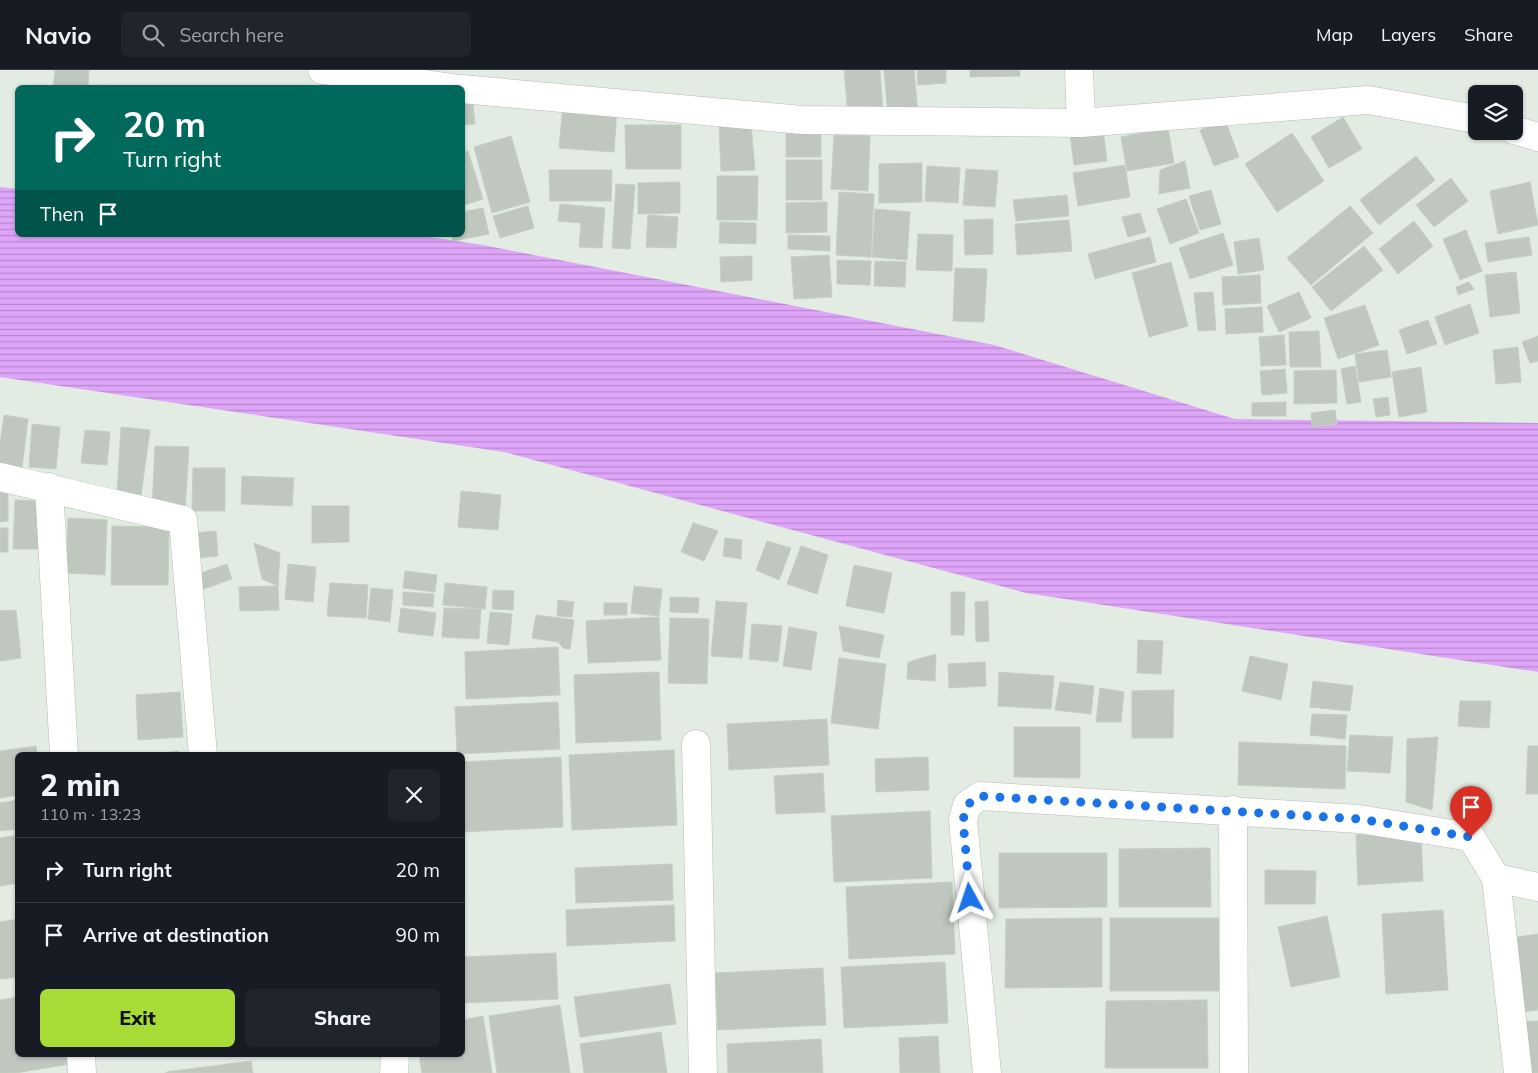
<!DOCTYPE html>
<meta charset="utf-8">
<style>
:root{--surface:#171b24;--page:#20242c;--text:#f1f3f6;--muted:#9ea1a6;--line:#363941;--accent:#a7dc37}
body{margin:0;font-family:Mulish,sans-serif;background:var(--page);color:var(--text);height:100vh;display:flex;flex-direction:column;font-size:19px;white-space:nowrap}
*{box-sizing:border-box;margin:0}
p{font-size:16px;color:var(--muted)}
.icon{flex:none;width:28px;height:28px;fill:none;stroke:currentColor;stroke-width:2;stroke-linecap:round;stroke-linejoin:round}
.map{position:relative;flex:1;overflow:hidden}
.sheet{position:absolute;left:15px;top:682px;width:450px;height:305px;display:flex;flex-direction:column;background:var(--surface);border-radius:8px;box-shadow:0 1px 4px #0004}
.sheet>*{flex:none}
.hud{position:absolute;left:15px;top:15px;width:450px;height:152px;border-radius:8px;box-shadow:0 1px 4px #0004;background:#00695c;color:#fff;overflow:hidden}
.buttons{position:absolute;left:1468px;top:15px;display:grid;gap:10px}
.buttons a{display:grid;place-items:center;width:55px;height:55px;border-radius:8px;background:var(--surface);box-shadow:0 1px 4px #0004;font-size:25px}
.pin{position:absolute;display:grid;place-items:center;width:42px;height:42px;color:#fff;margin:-51px -21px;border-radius:50% 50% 50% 0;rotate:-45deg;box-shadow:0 0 5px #0007}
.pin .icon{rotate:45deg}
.me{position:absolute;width:55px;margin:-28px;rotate:355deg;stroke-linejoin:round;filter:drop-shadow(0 0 4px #0008)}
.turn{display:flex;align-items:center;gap:18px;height:105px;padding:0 25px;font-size:22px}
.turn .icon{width:65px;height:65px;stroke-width:2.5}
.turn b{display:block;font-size:35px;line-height:42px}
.then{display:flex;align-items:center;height:48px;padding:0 25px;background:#0003;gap:10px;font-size:19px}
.round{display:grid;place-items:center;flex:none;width:52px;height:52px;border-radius:8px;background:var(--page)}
.overview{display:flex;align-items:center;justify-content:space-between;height:85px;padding:0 25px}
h1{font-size:30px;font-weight:800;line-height:38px}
.button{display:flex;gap:10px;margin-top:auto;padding:10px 25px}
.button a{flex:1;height:58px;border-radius:8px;background:var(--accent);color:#111;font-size:20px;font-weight:800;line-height:58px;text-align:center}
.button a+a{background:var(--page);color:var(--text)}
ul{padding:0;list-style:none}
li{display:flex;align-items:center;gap:15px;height:65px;padding:0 25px;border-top:1px solid var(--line)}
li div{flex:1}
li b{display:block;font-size:19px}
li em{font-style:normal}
header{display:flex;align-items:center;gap:30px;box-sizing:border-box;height:70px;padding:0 25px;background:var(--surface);border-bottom:1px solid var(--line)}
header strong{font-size:24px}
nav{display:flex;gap:28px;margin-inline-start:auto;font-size:18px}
.search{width:350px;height:45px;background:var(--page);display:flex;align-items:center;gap:12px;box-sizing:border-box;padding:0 18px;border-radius:8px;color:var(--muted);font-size:19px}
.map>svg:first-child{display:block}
.water{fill:url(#water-rules)}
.building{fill:#bfc7be;stroke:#c2d0c1}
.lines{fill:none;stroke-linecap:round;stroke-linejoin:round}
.minor-casing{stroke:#bdb7bd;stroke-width:29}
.minor{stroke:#fff;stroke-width:28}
.route{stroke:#1a73e8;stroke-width:9;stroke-dasharray:0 16.2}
</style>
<header>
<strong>Navio</strong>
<div class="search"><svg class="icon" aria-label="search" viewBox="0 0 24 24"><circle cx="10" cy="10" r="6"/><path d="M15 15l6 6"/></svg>Search here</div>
<nav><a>Map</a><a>Layers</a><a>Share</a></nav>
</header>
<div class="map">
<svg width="1538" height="1003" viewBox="0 0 1538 1003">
<defs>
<pattern id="water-rules" width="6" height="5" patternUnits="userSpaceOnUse" patternTransform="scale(1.25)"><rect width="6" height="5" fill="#dea5f9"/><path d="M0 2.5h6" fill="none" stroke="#b789cd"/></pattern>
</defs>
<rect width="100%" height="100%" fill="#e2ece2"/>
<!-- water -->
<path class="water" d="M0,117L17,119L18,165H416L483,175L994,275L1235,349L1538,353V602L1026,523L504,382L0,307Z"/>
<!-- building -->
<path class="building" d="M55,0H89L88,18H53Z
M844,0H880L883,42L848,45Z
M884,0H914L918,43L888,46Z
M917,0H946V13L918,15Z
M970,0H1020V6L970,7Z
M96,15L119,16V18H96Z
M472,25L475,54L462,55V26Z
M563,35L617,39L614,82L559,78Z
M1343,47L1362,79L1329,98L1311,67Z
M1225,50L1239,87L1214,96L1200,60Z
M786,53H821V87H786Z
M719,54L751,55L755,100L721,101Z
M625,55H681V99H626Z
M1168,58L1174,93L1127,101L1121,67Z
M1103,60L1107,91L1074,95L1070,64Z
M1292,63L1324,111L1277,142L1245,94Z
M834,65L870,66L868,121L831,119Z
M511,66L530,132L492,143L474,77Z
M468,81L483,129L462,136V83Z
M1416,86L1435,110L1379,155L1360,130Z
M786,90H822V130H786Z
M1185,91L1190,118L1159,124L1160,100Z
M922,93V132L879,133V94Z
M1125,95L1130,127L1078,136L1073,103Z
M927,96L960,98L958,133L925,131Z
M966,99L998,101L995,137L963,135Z
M549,100H612L611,131H550Z
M717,106H758L757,150H717Z
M1451,108L1468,131L1434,157L1416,135Z
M680,112V143L638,144V113Z
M1530,112L1538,155L1498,164L1490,121Z
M616,114L635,115L630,179L612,178Z
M1211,120L1221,154L1200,160L1189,126Z
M839,122L874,124L871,187L836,185Z
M1067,125L1069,146L1016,151L1013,130Z
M1186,129L1199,163L1170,174L1157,139Z
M827,132V162L786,163V133Z
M560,134L605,138L602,178L579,177L581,153L558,151Z
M528,136L534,158L500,168L493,146Z
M1350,136L1373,163L1311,215L1287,188Z
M483,138L489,164L453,171L452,165H462V142Z
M875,139L910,142L907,190L872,187Z
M1140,143L1146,162L1128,167L1122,147Z
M648,145L678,147L676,178L646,177Z
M993,149V184L965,185L964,150Z
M1069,150L1072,181L1017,185L1015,154Z
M1414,151L1433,176L1398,204L1379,179Z
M720,152L756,153V174L719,173Z
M1466,160L1482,201L1460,210L1443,169Z
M1223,163L1233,195L1190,209L1179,178Z
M918,164L953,165L952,201L916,200Z
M788,165L830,166V181L788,179Z
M1150,167L1156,192L1095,209L1088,184Z
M1529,167L1532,185L1488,192L1485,173Z
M1259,168L1264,200L1238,204L1234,172Z
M1364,176L1383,200L1331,241L1312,217Z
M829,185L832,227L794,229L791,187Z
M752,186V210L721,212L720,187Z
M837,190L871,191L870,215L837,214Z
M875,191L906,192L905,217L874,216Z
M1171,192L1188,256L1149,267L1132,203Z
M955,198L987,199L984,252L953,251Z
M1516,202L1520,243L1490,247L1485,205Z
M1260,205L1261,233L1223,235L1222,207Z
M1469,212L1474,219L1458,225L1456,217Z
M1213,222L1216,260L1198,261L1194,223Z
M1299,222L1311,248L1279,262L1267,236Z
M1470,234L1479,263L1445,275L1435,247Z
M1365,235L1379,275L1338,289L1324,248Z
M1262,237L1263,262L1226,264L1225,239Z
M1428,250L1437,274L1407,284L1399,260Z
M1319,261L1321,297H1290L1289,262Z
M1284,265L1286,295L1261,296L1259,267Z
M1538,266V291L1530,293L1522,272Z
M1518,277L1521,312L1496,314L1493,280Z
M1387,280L1391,307L1359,312L1355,284Z
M1355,296L1361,332L1347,334L1341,299Z
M1421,297L1427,342L1399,347L1392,302Z
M1285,299L1287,323L1262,325L1260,301Z
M1336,300L1337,333L1294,334V301Z
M1388,327L1390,345L1376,347L1373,329Z
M1286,332V346H1252V333Z
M1335,340L1337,354L1312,357L1311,343Z
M4,345L28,349L22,398L0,396V374Z
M32,354L60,357L56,399L29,397Z
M121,357L150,360L141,425L117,423Z
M85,360L110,362L107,395L81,393Z
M155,376L189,377L185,440L152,438Z
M193,398H225V441H192Z
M242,406L294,408L292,436L241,434Z
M461,421L501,425L498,460L458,457Z
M0,422H8V451L0,452Z
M15,430L45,431L44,479H13Z
M312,436H349V472L312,473Z
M68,448L107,450L105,505L66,503Z
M693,453L718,461L704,491L681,482Z
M112,456L169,457L168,515H111Z
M0,458H8V482H0Z
M216,461L218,486L197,488L195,463Z
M725,468L742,470L741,489L723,486Z
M767,471L791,478L779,510L756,500Z
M254,473L280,483L278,516L262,509Z
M801,476L828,485L817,524L787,514Z
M227,494L232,509L201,520L195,505Z
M288,494L316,497L313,532L285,529Z
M854,495L892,503L884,543L846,536Z
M405,501L437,505L435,522L403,518Z
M330,513L368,515L366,548L327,546Z
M445,513L487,517L485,539L443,535Z
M278,516L279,540L240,541L239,517Z
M634,516L662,519L659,546L631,543Z
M371,518L393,520L390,552L368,549Z
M493,520L514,521L513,540L492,539Z
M403,522L434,524L433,537L403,535Z
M951,522H965L964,565H951Z
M670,527L699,528L698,543L670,542Z
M558,530L574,532L572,547L557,546Z
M716,531L747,533L742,588L711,586Z
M988,531L989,571L976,572L975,532Z
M604,533H627V545H604Z
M401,538L436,543L433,566L398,562Z
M444,538L481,539L479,569L442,567Z
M16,540L21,588L0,591V541Z
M490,542L512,544L509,575L487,573Z
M536,545L574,550L570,579L563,578L558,572L532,568Z
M659,547L661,590L588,593L586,551Z
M670,548L709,549L707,614L668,613Z
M752,554L782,556L778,592L749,589Z
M839,556L884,565L879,588L843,581Z
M789,557L817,562L811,600L783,596Z
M1138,570L1163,571L1161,604L1137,603Z
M558,577L560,625L466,629L465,582Z
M936,584L935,611L907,609L908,592Z
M1250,586L1288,594L1281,630L1242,621Z
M839,588L886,594L878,659L831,653Z
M985,592L986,616L949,618L948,594Z
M659,602L661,670L576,673L574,605Z
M999,602L1054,606L1051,639L998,636Z
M1313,611L1353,616L1350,641L1310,637Z
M1060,612L1094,616L1091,644L1055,640Z
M1100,618L1124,622L1121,652H1096Z
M1174,620L1173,668H1132V621Z
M180,622L183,667L138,670L136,625Z
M1460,631H1491L1489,658L1458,656Z
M558,632L560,679L457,684L455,637Z
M1312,644L1347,645L1345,669L1310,665Z
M827,649L829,695L729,700L727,654Z
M1014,657H1080V708L1014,707Z
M1350,665L1393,667L1390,703L1347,701Z
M1438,667L1432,740L1406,732L1407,669Z
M1239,672L1346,676L1345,719L1238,715Z
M36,676L37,685H18V725L0,728V681Z
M1528,676H1538V724H1526Z
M674,680L677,755L572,760L569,685Z
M178,681V685H148Z
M561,687L563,757L462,762V692Z
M928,687L929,720L876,722L875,689Z
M823,703L825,742L776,744L774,706Z
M18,730V759L0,761V733Z
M930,741L932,808L834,812L831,746Z
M1421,761L1423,811L1358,815L1356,765Z
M18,765V813L0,816V768Z
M1210,778L1211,837H1119V779Z
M999,783H1107V837L999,838Z
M672,794L673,830L576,833L575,798Z
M1265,800L1316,801L1315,834H1265Z
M952,812L955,884L849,889L846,817Z
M674,835L675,871L567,876L566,840Z
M1443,840L1448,920L1386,924L1382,844Z
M1327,846L1340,907L1291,917L1278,857Z
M1102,848V917L1005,918L1006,849Z
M1110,848H1220V921H1110Z
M18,849V907L0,909V852Z
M1538,864V940L1522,942L1511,868Z
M556,883L558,929L462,933V887Z
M945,892L948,953L844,958L841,897Z
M823,898L826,955L718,960L715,903Z
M670,914L676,954L580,967L574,927Z
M18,927V985H75L76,993L16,1003H0V930Z
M1207,930L1208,998H1105L1106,931Z
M560,935L570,1003H497L489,946Z
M483,946L492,1003H422L419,985H462V950Z
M1538,951V1003H1532L1525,952Z
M661,962L667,1003H584L580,974Z
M938,966L940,1003H900L899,968Z
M821,969L823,1003H728L727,974Z
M251,991L253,1003H166V1002Z"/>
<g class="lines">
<defs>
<path id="minor" d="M322,0L453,18
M1079,0L1081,53
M462,19L802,50L1081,53L1368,30L1476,49
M1514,60L1538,67
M0,407L183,450L203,685
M49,417L64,685
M696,674L703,1003
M1233,740L1234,1003
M1496,808L1518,1003
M81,985L82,1003
M394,1003L395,985
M987,1003L963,750L967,735L980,726L1359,749L1471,767L1496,808L1538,817"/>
</defs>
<!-- minor casing -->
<use href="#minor" class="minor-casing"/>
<!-- minor -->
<use href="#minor" class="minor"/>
</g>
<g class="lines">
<!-- route -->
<path class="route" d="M970,828L963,750L967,735L980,726L1359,749L1471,767"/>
</g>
</svg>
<div class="buttons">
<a><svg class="icon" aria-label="layers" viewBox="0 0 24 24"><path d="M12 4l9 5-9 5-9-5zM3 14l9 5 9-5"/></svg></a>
</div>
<div class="pin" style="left:1471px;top:767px;background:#d93025"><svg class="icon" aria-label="arrive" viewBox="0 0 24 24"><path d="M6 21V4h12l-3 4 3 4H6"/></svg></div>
<svg class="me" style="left:970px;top:828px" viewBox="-20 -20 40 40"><path d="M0-17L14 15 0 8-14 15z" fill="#1a73e8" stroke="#fff" stroke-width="4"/></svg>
<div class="hud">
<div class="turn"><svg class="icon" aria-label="right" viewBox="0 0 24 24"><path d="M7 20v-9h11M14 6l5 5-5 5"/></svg><div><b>20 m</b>Turn right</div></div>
<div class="then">Then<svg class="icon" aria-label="arrive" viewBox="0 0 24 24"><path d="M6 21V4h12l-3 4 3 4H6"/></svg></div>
</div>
<section class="sheet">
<div class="overview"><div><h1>2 min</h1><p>110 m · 13:23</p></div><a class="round"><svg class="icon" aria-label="close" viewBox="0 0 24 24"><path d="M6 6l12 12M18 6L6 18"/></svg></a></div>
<ul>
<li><svg class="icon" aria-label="right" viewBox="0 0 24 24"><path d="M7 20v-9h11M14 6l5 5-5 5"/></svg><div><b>Turn right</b></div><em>20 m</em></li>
<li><svg class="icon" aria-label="arrive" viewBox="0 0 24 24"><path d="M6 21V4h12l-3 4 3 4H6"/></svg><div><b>Arrive at destination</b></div><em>90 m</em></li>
</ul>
<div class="button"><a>Exit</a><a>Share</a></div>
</section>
</div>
